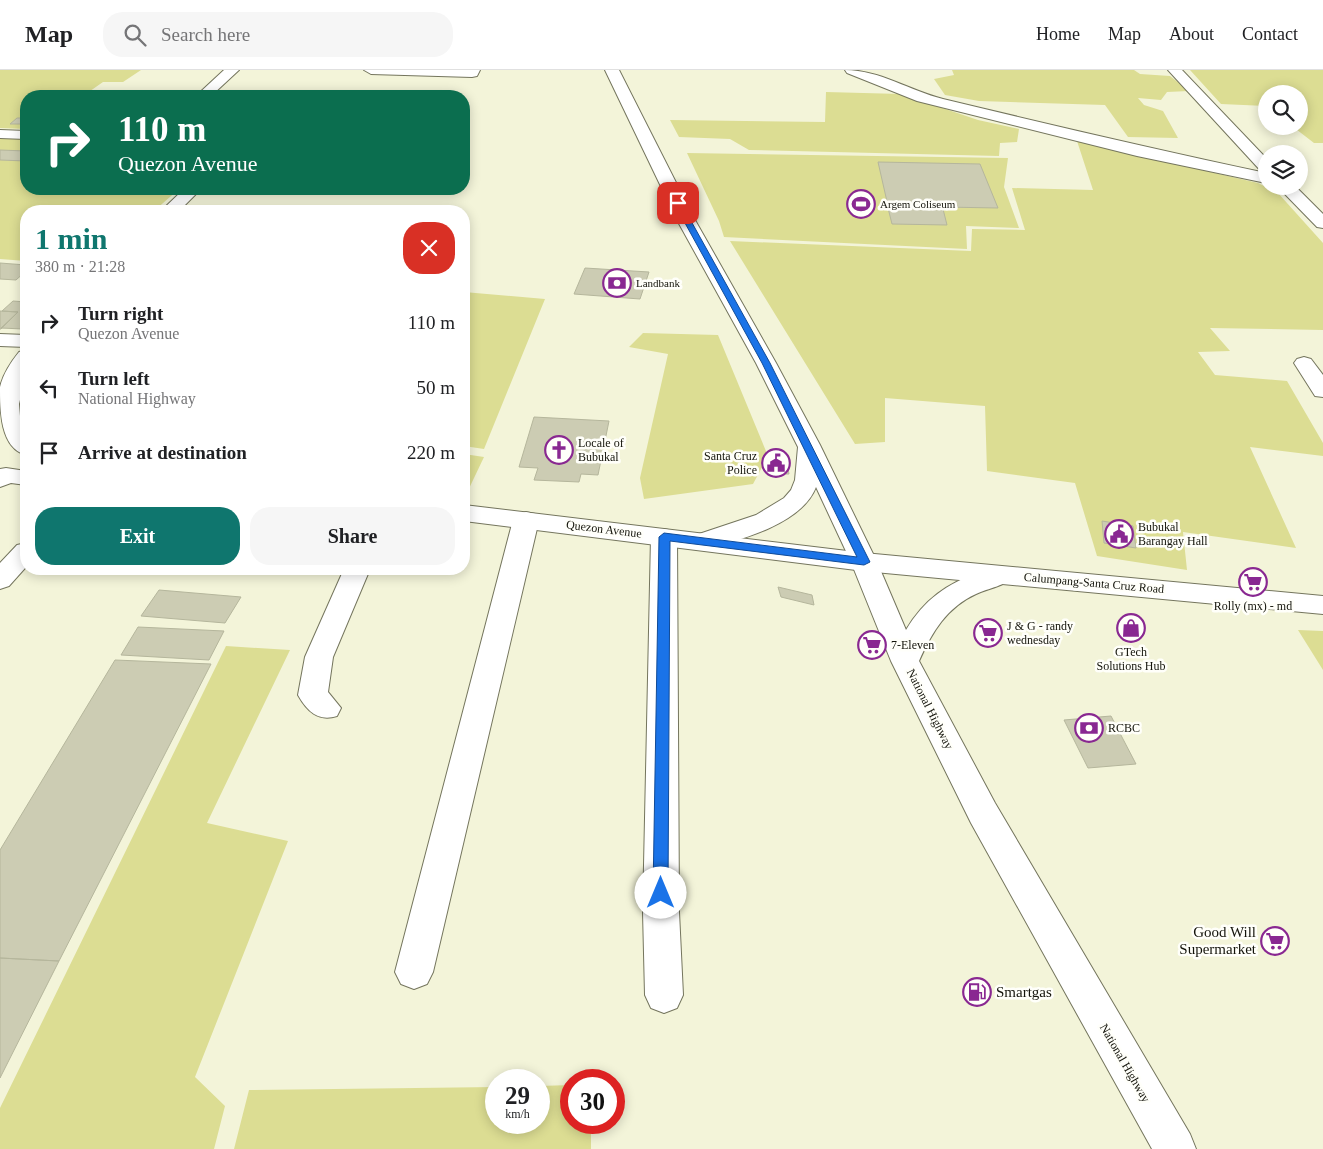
<!DOCTYPE html>
<meta charset="utf-8">
<style>
:root{--surface:#fff;--page:#f6f6f6;--text:#202124;--muted:#757577;--line:#e0e0e0;--accent:#0f766e}
body{margin:0;font-family:Georgia,serif;background:var(--page);color:var(--text);height:100vh;display:flex;flex-direction:column;font-size:19px;white-space:nowrap}
*{box-sizing:border-box;margin:0}
p{font-size:16px;color:var(--muted)}
.icon{flex:none;width:28px;height:28px;fill:none;stroke:currentColor;stroke-width:2;stroke-linecap:round;stroke-linejoin:round}
.map{position:relative;flex:1;overflow:hidden}
.panel{position:absolute;left:20px;top:135px;width:450px;height:370px;display:flex;flex-direction:column;background:var(--surface);border-radius:20px;box-shadow:0 2px 12px #0003}
.panel>*{flex:none}
.banner{position:absolute;left:20px;top:20px;width:450px;height:105px;border-radius:20px;box-shadow:0 2px 12px #0003;background:#0b6e4f;color:#fff;overflow:hidden}
.controls{position:absolute;left:1258px;top:15px;display:grid;gap:10px}
.controls a{display:grid;place-items:center;width:50px;height:50px;border-radius:50%;background:var(--surface);box-shadow:0 2px 12px #0003;font-size:25px}
.speed{position:absolute;left:485px;top:999px;display:flex;gap:10px;font-size:25px;font-weight:700;text-align:center}
.speed>*{display:grid;place-content:center;width:65px;height:65px;border-radius:50%;background:var(--surface);box-shadow:0 2px 12px #0003;line-height:1}
.speed small{font-size:12px;font-weight:400}
.speed .limit{border:8px solid #d22;background:#fff;color:#111}
.pin{position:absolute;display:grid;place-items:center;width:42px;height:42px;color:#fff;margin:-21px;border-radius:10px;box-shadow:0 2px 8px #0006}
.me{position:absolute;width:55px;margin:-28px;rotate:0deg;stroke-linejoin:round;filter:drop-shadow(0 0 4px #0008)}
.turn{display:flex;align-items:center;gap:18px;height:105px;padding:0 15px;font-size:22px}
.turn .icon{width:65px;height:65px;stroke-width:2.5}
.turn b{display:block;font-size:35px;line-height:42px}
.round{display:grid;place-items:center;flex:none;width:52px;height:52px;border-radius:20px;background:var(--page)}
.summary{display:flex;align-items:center;justify-content:space-between;height:85px;padding:0 15px}
h1{font-size:30px;font-weight:600;line-height:38px;color:var(--accent)}
.button{display:flex;gap:10px;margin-top:auto;padding:10px 15px}
.button a{flex:1;height:58px;border-radius:20px;background:var(--accent);color:#fff;font-size:20px;font-weight:600;line-height:58px;text-align:center}
.button a+a{background:var(--page);color:var(--text)}
ul{padding:0;list-style:none}
li{display:flex;align-items:center;gap:15px;height:65px;padding:0 15px}
li div{flex:1}
li b{display:block;font-size:19px}
li em{font-style:normal}
header{display:flex;align-items:center;gap:30px;box-sizing:border-box;height:70px;padding:0 25px;background:var(--surface);border-bottom:1px solid var(--line)}
header strong{font-size:24px}
nav{display:flex;gap:28px;margin-inline-start:auto;font-size:18px}
.search{width:350px;height:45px;background:var(--page);display:flex;align-items:center;gap:12px;box-sizing:border-box;padding:0 18px;border-radius:20px;color:var(--muted);font-size:19px}
.map>svg:first-child{display:block}
.green{fill:#dcdd93}
.building{fill:#ccccb3;stroke:#b5b69c}
.lines{fill:none;stroke-linecap:round;stroke-linejoin:round}
.street-casing{stroke:#74755d;stroke-width:2}
.secondary-casing{stroke:#74755d;stroke-width:2}
.primary-casing{stroke:#74755d;stroke-width:2}
.street{fill:#fff;fill-rule:evenodd}
.secondary{fill:#fff;fill-rule:evenodd}
.primary{fill:#fff;fill-rule:evenodd}
.route{fill:#1a73e8;stroke:#114b97}
.labels{text-anchor:middle;stroke-width:5;stroke-linejoin:round;paint-order:stroke}
.far-poi-label{font-size:11px;fill:#13130a;stroke:#fffffa;text-anchor:start}
.poi-label{font-size:12px;fill:#13130a;stroke:#fffffa;text-anchor:start}
.street-label{font-size:12px;fill:#13130a;stroke:#fffffa}
.near-poi-label{font-size:15px;fill:#13130a;stroke:#fffffa;text-anchor:end}
</style>
<header>
<strong>Map</strong>
<div class="search"><svg class="icon" aria-label="search" viewBox="0 0 24 24"><circle cx="10" cy="10" r="6"/><path d="M15 15l6 6"/></svg>Search here</div>
<nav><a>Home</a><a>Map</a><a>About</a><a>Contact</a></nav>
</header>
<div class="map">
<svg width="1323" height="1079" viewBox="0 0 1323 1079">
<rect width="100%" height="100%" fill="#f3f4d9"/>
<!-- green -->
<path class="green" d="M0,0H141L123,12H103L83,26H26V59L0,58Z
M952,0H1134L1140,4L1170,6L1189,21L1167,22L1161,30L1138,28L1144,35L1163,41L1178,68L1128,67L1105,35L979,31L945,25L934,9L954,5Z
M1190,0H1323V73H1314L1292,56H1299V24H1266V36L1221,34Z
M826,22L901,24L978,50L1019,59L1017,72L1000,73L999,86L749,80L730,69L679,67L670,50L825,52Z
M0,67L26,68V119H179L154,141H26V191L0,189Z
M1077,71L1258,113L1278,123L1323,173V260L1210,258L1230,281L1198,282L1215,305L1287,311L1323,373V386L1250,377L1296,478L1183,462L1187,500L1097,486L1075,413L987,401L985,336L885,328V372L855,374L730,171L971,181L972,159L1025,160L1012,118L1093,120Z
M687,83L1008,88L1004,117L1019,158L966,156L967,179L724,167L719,151Z
M464,222L545,229L484,379L464,376Z
M643,263L718,265L768,386L753,414L644,429L640,408L668,284L629,277Z
M464,384L484,387L464,429Z
M1298,560L1323,561V600Z
M226,576L290,580L207,753L288,771L195,1007L225,1036L214,1079H0V1038Z
M571,1015V1052L591,1053V1079H234L249,1020L496,1017V1052H539V1016Z"/>
<!-- building -->
<path class="building" d="M17,48H26V54H10Z
M0,80L26,81V91L0,90Z
M878,92L980,94L998,138L888,136Z
M888,138L943,139L947,155L892,154Z
M0,193L26,195V201L16,210L0,209Z
M585,198L649,202L640,229L574,224Z
M13,231L26,232V256L23,259L1,258L18,242L2,241Z
M0,241L18,242L1,259H0Z
M534,347L609,351L598,405L581,404L579,412L534,410L538,398L519,397Z
M765,383H785L789,404H767Z
M1102,451L1133,456L1136,478L1104,473Z
M778,517L812,525L814,535L781,527Z
M159,520L241,527L225,553L141,546Z
M138,557L224,561L209,590L121,585Z
M115,590L211,594L59,891L0,888V780Z
M1111,646L1136,694L1088,698L1064,650Z
M0,888L59,891L0,1008Z"/>
<g class="lines">
<defs>
<path id="street" d="M224,0H239L211,26H196Z
M364,0H480L477,6L472,7L371,4Z
M845,0C880,0 910,21 943,29C1051,55 1158,80 1266,103V113L1137,86L917,31L847,3Z
M1168,0H1182L1266,88V102L1260,100Z
M1277,116H1295L1323,144V158L1317,157Z
M0,264L26,265V277L0,276Z
M1304,287L1311,289L1323,305V327L1315,326L1294,293L1297,289Z
M6,398L26,401V415L11,413L0,417V399Z
M526,442L535,444L539,450L433,902L427,914L414,919L401,914L395,902L513,450L517,444Z
M664,459L673,461L677,467L679,842L683,925L677,938L664,943L651,938L645,925L643,842L651,467L655,461Z
M26,473V497L9,516L0,519V493L17,475Z
M344,499H370L333,587L328,622L341,638L337,646C318,652 307,641 298,625L305,587Z"/>
<path id="secondary" d="M0,60L26,61V69L0,68Z
M184,119H201L179,141H161Z
M26,280V305L19,334L20,346L26,363V385C0,378 0,340 0,317C3,304 11,292 19,282Z
M464,435L864,483L1323,526V544L864,501L464,451Z"/>
<path id="primary" d="M605,0H619L695,150L776,293L820,375L877,492L906,560C924,530 947,513 981,502C991,499 999,496 1010,499L1014,505C1007,516 988,518 976,524C947,537 932,562 919,591L995,733L1190,1064L1196,1079H1152L971,753L891,591L851,492L816,417C802,454 740,470 705,479L696,477L692,471L696,465L756,445L784,428L791,420L795,410L798,377L756,293L677,150Z"/>
</defs>
<!-- street casing -->
<use href="#street" class="street-casing"/>
<!-- secondary casing -->
<use href="#secondary" class="secondary-casing"/>
<!-- primary casing -->
<use href="#primary" class="primary-casing"/>
<!-- street -->
<use href="#street" class="street"/>
<!-- secondary -->
<use href="#secondary" class="secondary"/>
<!-- primary -->
<use href="#primary" class="primary"/>
</g>
<!-- route -->
<path class="route" d="M678,131L681,133L770,293L870,492L864,495L670,471L668,823L666,827L661,829L656,827L653,823L659,467L664,463L857,487L762,293L674,133Z"/>
<!-- icons -->
<defs>
<symbol id="stadium-ring" viewBox="-11 -11 22 22"><circle r="9.5" fill="#fffffa" stroke="#892891" stroke-width="1.5"/><path d="M0-5a6.5 5 0 1 0 0 10a6.5 5 0 1 0 0-10ZM-3.5-1.8h7v3.6h-7Z" fill="#892891"/></symbol>
<symbol id="bank-ring" viewBox="-11 -11 22 22"><circle r="9.5" fill="#fffffa" stroke="#892891" stroke-width="1.5"/><path d="M-6-4H6V4H-6ZM0-2.3a2.3 2.3 0 1 0 0 4.6a2.3 2.3 0 1 0 0-4.6Z" fill="#892891"/></symbol>
<symbol id="church-ring" viewBox="-11 -11 22 22"><circle r="9.5" fill="#fffffa" stroke="#892891" stroke-width="1.5"/><path d="M-1.2-6h2.4v3.5h3.3v2.4h-3.3V6h-2.4V-.1h-3.3v-2.4h3.3Z" fill="#892891"/></symbol>
<symbol id="civic-ring" viewBox="-11 -11 22 22"><circle r="9.5" fill="#fffffa" stroke="#892891" stroke-width="1.5"/><path d="M-.6-6.5H3V-4.5H.6V-3L4-1V1h2V6H-6V1h2V-1L-.6-3ZM-1.2 2.5V6h2.4V2.5Z" fill="#892891"/></symbol>
<symbol id="supermarket-ring" viewBox="-11 -11 22 22"><circle r="9.5" fill="#fffffa" stroke="#892891" stroke-width="1.5"/><path d="M-6-5.5h2.5l.6 2H6L4.5 2H-2.5L-4.4-4H-6ZM-1.5 3.2a1.3 1.3 0 1 0 .1 0ZM3 3.2a1.3 1.3 0 1 0 .1 0Z" fill="#892891"/></symbol>
<symbol id="shop-ring" viewBox="-11 -11 22 22"><circle r="9.5" fill="#fffffa" stroke="#892891" stroke-width="1.5"/><path d="M-5-2.5h2.3a2.7 3.5 0 0 1 5.4 0H5L5.5 6h-11ZM-1.5-2.5h3a1.5 2.3 0 0 0-3 0Z" fill="#892891"/></symbol>
<symbol id="fuel-ring" viewBox="-11 -11 22 22"><circle r="9.5" fill="#fffffa" stroke="#892891" stroke-width="1.5"/><path d="M-5.5-6h7V0h2V4h1.3V-2.5L3-4.5l.8-.8L6-3V5H2.5V1h-1V6h-7ZM-4.2-4.7v3.2H.2V-4.7Z" fill="#892891"/></symbol>
</defs>
<g fill-rule="evenodd">
<use href="#stadium-ring" x="845" y="118" width="32" height="32"/>
<use href="#bank-ring" x="601" y="197" width="32" height="32"/>
<use href="#church-ring" x="543" y="364" width="32" height="32"/>
<use href="#civic-ring" x="760" y="377" width="32" height="32"/>
<use href="#civic-ring" x="1103" y="448" width="32" height="32"/>
<use href="#supermarket-ring" x="1237" y="496" width="32" height="32"/>
<use href="#shop-ring" x="1115" y="542" width="32" height="32"/>
<use href="#supermarket-ring" x="972" y="547" width="32" height="32"/>
<use href="#supermarket-ring" x="856" y="559" width="32" height="32"/>
<use href="#bank-ring" x="1073" y="642" width="32" height="32"/>
<use href="#supermarket-ring" x="1259" y="855" width="32" height="32"/>
<use href="#fuel-ring" x="961" y="906" width="32" height="32"/>
</g>
<g class="labels">
<!-- far-poi labels -->
<g class="far-poi-label">
<text x="880" y="138">Argem Coliseum</text>
<text x="636" y="217">Landbank</text>
</g>
<!-- poi labels -->
<g class="poi-label">
<text x="578" y="377">Locale of<tspan x="578" dy="14">Bubukal</tspan></text>
<text x="757" y="390" text-anchor="end">Santa Cruz<tspan x="757" dy="14">Police</tspan></text>
<text x="1138" y="461">Bubukal<tspan x="1138" dy="14">Barangay Hall</tspan></text>
<text x="1253" y="540" text-anchor="middle">Rolly (mx) - md</text>
<text x="1007" y="560">J &amp; G - randy<tspan x="1007" dy="14">wednesday</tspan></text>
<text x="891" y="579">7-Eleven</text>
<text x="1131" y="586" text-anchor="middle">GTech<tspan x="1131" dy="14">Solutions Hub</tspan></text>
<text x="1108" y="662">RCBC</text>
</g>
<!-- street labels -->
<g class="street-label">
<text transform="translate(604 459) rotate(7)" y="4">Quezon Avenue</text>
<text transform="translate(1094 513) rotate(5)" y="4">Calumpang-Santa Cruz Road</text>
<text transform="translate(930 639) rotate(63)" y="4">National Highway</text>
<text transform="translate(1125 993) rotate(60)" y="4">National Highway</text>
</g>
<!-- near-poi labels -->
<g class="near-poi-label">
<text x="1256" y="867">Good Will<tspan x="1256" dy="17">Supermarket</tspan></text>
<text x="996" y="927" text-anchor="start">Smartgas</text>
</g>
</g>
</svg>
<div class="controls">
<a><svg class="icon" aria-label="search" viewBox="0 0 24 24"><circle cx="10" cy="10" r="6"/><path d="M15 15l6 6"/></svg></a>
<a><svg class="icon" aria-label="layers" viewBox="0 0 24 24"><path d="M12 4l9 5-9 5-9-5zM3 14l9 5 9-5"/></svg></a>
</div>
<div class="speed"><div>29<small>km/h</small></div><div class="limit">30</div></div>
<div class="pin" style="left:678px;top:133px;background:#d93025"><svg class="icon" aria-label="arrive" viewBox="0 0 24 24"><path d="M6 21V4h12l-3 4 3 4H6"/></svg></div>
<svg class="me" style="left:661px;top:823px" viewBox="-20 -20 40 40"><circle r="19" fill="#fff"/><path d="M0-13L10 11 0 6-10 11z" fill="#1a73e8"/></svg>
<div class="banner">
<div class="turn"><svg class="icon" aria-label="right" viewBox="0 0 24 24"><path d="M7 20v-9h11M14 6l5 5-5 5"/></svg><div><b>110 m</b>Quezon Avenue</div></div>
</div>
<section class="panel">
<div class="summary"><div><h1>1 min</h1><p>380 m · 21:28</p></div><a class="round" style="background:#d93025;color:#fff"><svg class="icon" aria-label="close" viewBox="0 0 24 24"><path d="M6 6l12 12M18 6L6 18"/></svg></a></div>
<ul>
<li><svg class="icon" aria-label="right" viewBox="0 0 24 24"><path d="M7 20v-9h11M14 6l5 5-5 5"/></svg><div><b>Turn right</b><p>Quezon Avenue</p></div><em>110 m</em></li>
<li><svg class="icon" aria-label="left" viewBox="0 0 24 24"><path d="M17 20v-9H6M10 6l-5 5 5 5"/></svg><div><b>Turn left</b><p>National Highway</p></div><em>50 m</em></li>
<li><svg class="icon" aria-label="arrive" viewBox="0 0 24 24"><path d="M6 21V4h12l-3 4 3 4H6"/></svg><div><b>Arrive at destination</b></div><em>220 m</em></li>
</ul>
<div class="button"><a>Exit</a><a>Share</a></div>
</section>
</div>
